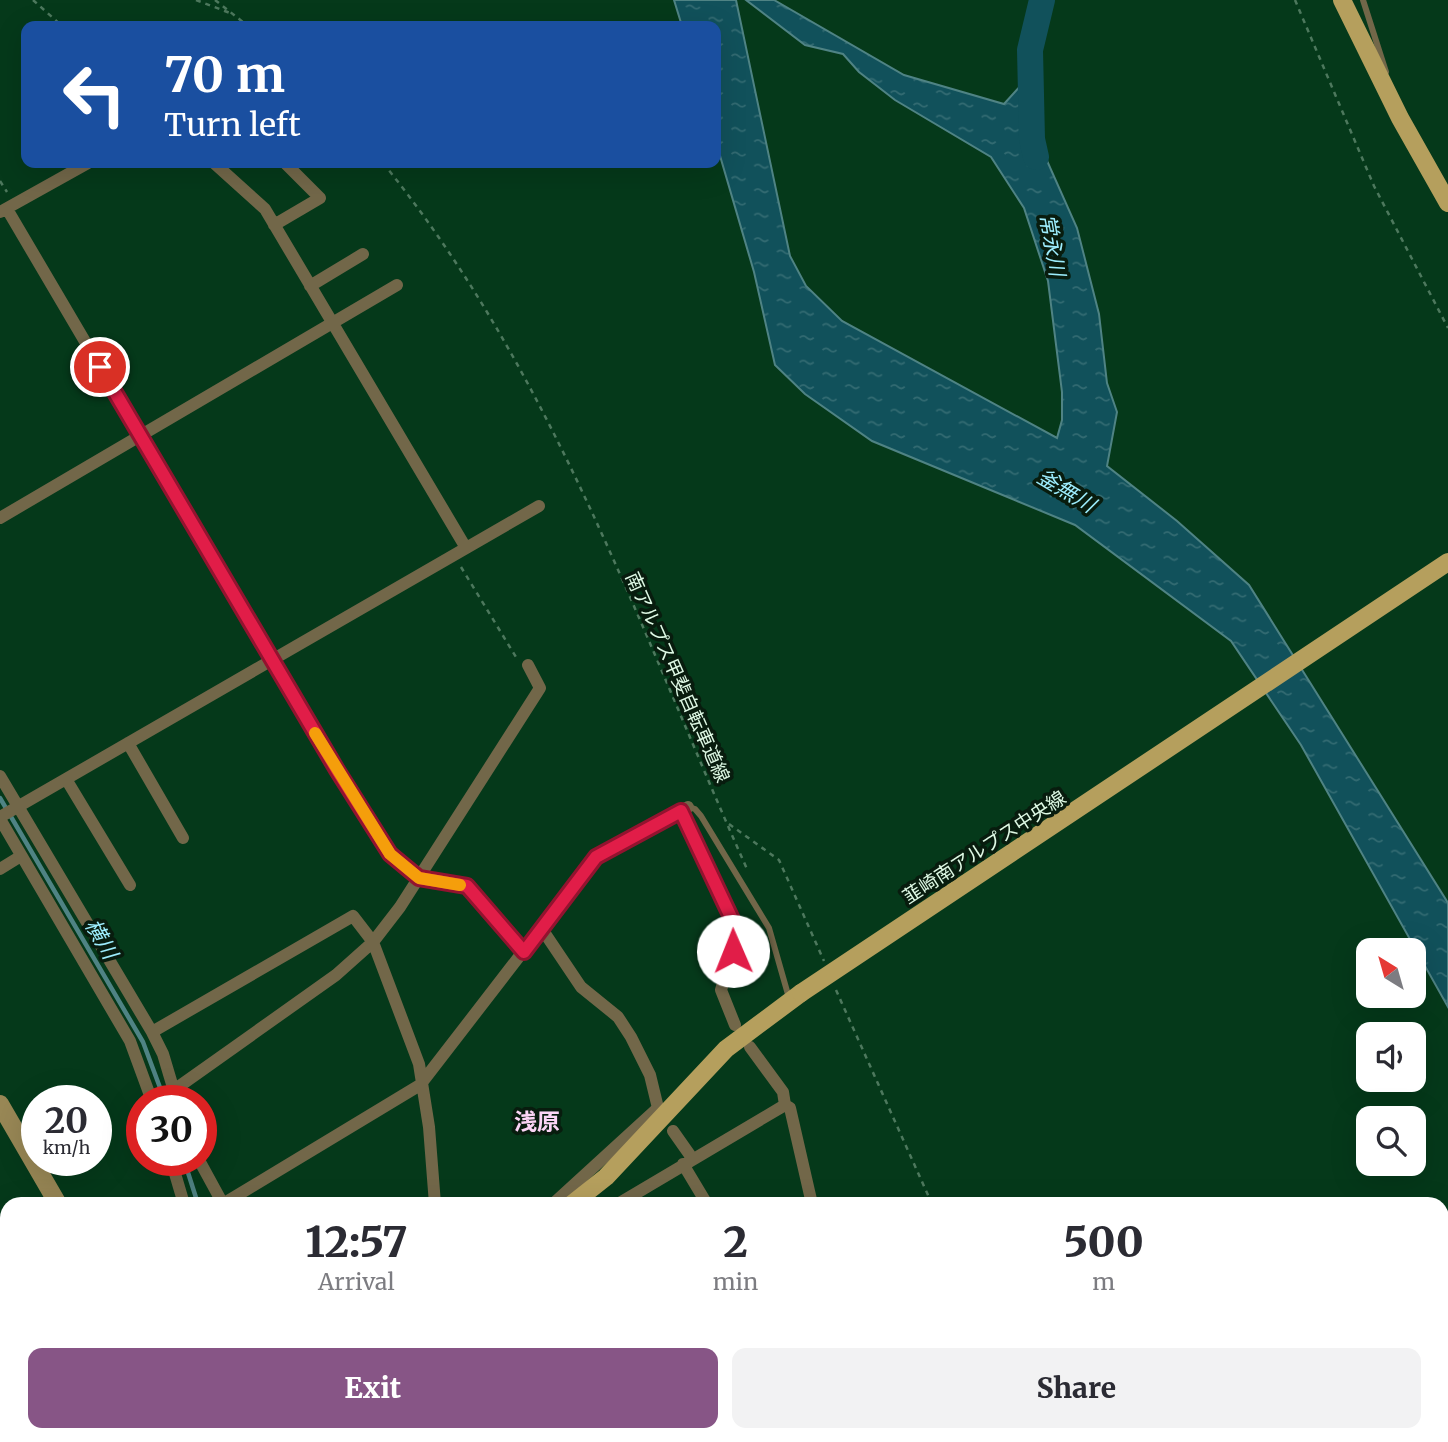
<!DOCTYPE html>
<meta charset="utf-8">
<style>
:root{--surface:#fff;--page:#f2f2f3;--text:#2b2b33;--muted:#7c7c81;--accent:#875586}
body{margin:0;font-family:Merriweather,"Noto Sans JP",serif;background:var(--page);color:var(--text);height:100vh;display:flex;flex-direction:column;font-size:26px;white-space:nowrap}
*{box-sizing:border-box;margin:0}
p{font-size:23px;color:var(--muted)}
.icon{flex:none;width:38px;height:38px;fill:none;stroke:currentColor;stroke-width:2;stroke-linecap:round;stroke-linejoin:round}
.map{position:relative;flex:1;overflow:hidden}
.panel{position:absolute;left:0px;top:1197px;width:1449px;height:245px;display:flex;flex-direction:column;background:var(--surface);border-radius:21px 21px 0 0;box-shadow:0 7px 28px #0002}
.panel>*{flex:none}
.banner{position:absolute;left:21px;top:21px;width:700px;height:147px;border-radius:14px;box-shadow:0 7px 28px #0002;background:#1a4fa0;color:#fff;overflow:hidden}
.needle{width:46px;rotate:323deg}
.buttons{position:absolute;left:1356px;top:938px;display:grid;gap:14px}
.buttons a{display:grid;place-items:center;width:70px;height:70px;border-radius:14px;background:var(--surface);box-shadow:0 7px 28px #0002;font-size:35px}
.speed{position:absolute;left:21px;top:1085px;display:flex;gap:14px;font-size:35px;font-weight:700;text-align:center}
.speed>*{display:grid;place-content:center;width:91px;height:91px;border-radius:50%;background:var(--surface);box-shadow:0 7px 28px #0002;line-height:1}
.speed small{font-size:18px;font-weight:400}
.speed .limit{border:10px solid #d22;background:#fff;color:#111}
.pin{position:absolute;display:grid;place-items:center;width:60px;height:60px;color:#fff;margin:-30px;border:4px solid #fff;border-radius:50%;box-shadow:0 2px 7px #0007}
.me{position:absolute;width:77px;margin:-38px;rotate:359deg;stroke-linejoin:round;filter:drop-shadow(0 0 5px #0008)}
.turn{display:flex;align-items:center;gap:24px;height:147px;padding:0 28px;font-size:32px}
.turn .icon{width:91px;height:91px;stroke-width:2.5}
.turn b{display:block;font-size:49px;line-height:60px}
.eta{display:flex;justify-content:space-evenly;align-items:center;height:119px;text-align:center}
.eta b{font-size:42px;font-weight:800;line-height:49px}
.button{display:flex;gap:14px;margin-top:auto;padding:14px 28px}
.button a{flex:1;height:80px;border-radius:14px;background:var(--accent);color:#fff;font-size:28px;font-weight:800;line-height:80px;text-align:center}
.button a+a{background:var(--page);color:var(--text)}
.map>svg:first-child{display:block}
.water{fill:url(#water-ripples);stroke:#4f8384;stroke-width:2}
.lines{fill:none;stroke-linecap:round;stroke-linejoin:round}
.stream{stroke:#4f8384;stroke-width:4.5}
.river{stroke:#11515b;stroke-width:26}
.path{stroke:#4d785d;stroke-width:2.5;stroke-dasharray:5 5;stroke-linecap:butt}
.lane{stroke:#726749;stroke-width:6}
.street{stroke:#726749;stroke-width:12}
.secondary{stroke:#988755;stroke-width:18}
.primary{stroke:#b59f5d;stroke-width:18}
.primary-bridge{stroke:#b59f5d;stroke-width:18}
.route-casing{stroke:#92132f;stroke-width:18}
.route{stroke:#e11d48;stroke-width:12}
.slow{stroke:#f59e0b;stroke-width:12}
.labels{text-anchor:middle;stroke-width:7;stroke-linejoin:round;paint-order:stroke}
.street-label{font-size:19px;fill:#dff9e5;stroke:#081c0e}
.water-label{font-size:21px;font-style:italic;fill:#9dedfd;stroke:#081c0e}
.quarter-label{font-size:23px;font-weight:bold;fill:#fcd5f6;stroke:#081c0e}
</style>
<div class="map">
<svg width="1448" height="1442" viewBox="0 0 1448 1442">
<defs>
<pattern id="water-ripples" width="26" height="14" patternUnits="userSpaceOnUse" patternTransform="scale(1.75)"><rect width="26" height="14" fill="#11515b"/><path d="M2 4q2-2 4 0t4 0M15 11q2-2 4 0t4 0" fill="none" stroke="#336b72"/></pattern>
</defs>
<rect width="100%" height="100%" fill="#05391a"/>
<!-- water -->
<path class="water" d="M674,0H736L790,256L806,286L842,321L1057,438L1062,420V392L1048,281L1024,208L991,157L895,100L859,72L843,54L805,45L746,0H774L904,75L1004,104L1031,74L1032,127L1077,228L1099,314L1107,383L1117,412L1107,466L1177,521L1249,585L1448,903V1007L1301,745L1231,641L1075,525L872,441L805,394L775,365L754,272L716,142V26H682Z"/>
<g class="lines">
<!-- stream -->
<path class="stream" d="M0,798L143,1042L165,1101
M184,1160L198,1204"/>
<!-- river -->
<path class="river" d="M1036,157L1032,139L1030,50L1042,0"/>
<!-- path -->
<path class="path" d="M33,0L62,26
M196,0L230,13
M215,0L248,26
M1295,0L1374,186L1448,328
M383,163C552,371 639,628 747,869
M0,181L7,192
M461,567L516,657
M729,824L779,860L824,961
M836,990L932,1204
M1011,1435L1013,1442"/>
<!-- lane -->
<path class="lane" d="M1363,0L1386,72
M689,807L695,809L701,816L769,928L789,998"/>
<!-- street -->
<path class="street" d="M214,163L265,209L466,548
M7,209L372,829L390,854L419,878L467,886L524,952
M0,212L88,163
M274,225L320,198L285,163
M310,286L363,254
M0,518L397,285
M128,743L183,838
M0,776L152,1032L163,1054L177,1101
M66,779L130,885
M681,811L738,932L721,990L735,1025
M0,817L539,506
M0,819L130,1041L152,1101
M0,869L21,856
M542,929L581,987L618,1017L631,1037L650,1075L658,1108L553,1204
M152,1032L353,916L373,942L419,1064L429,1127L435,1204
M750,1047L783,1092L785,1105
M174,1090L336,975L373,942L400,907L540,688L528,665
M673,1131L692,1158
M171,1160L184,1204
M199,1160L223,1204
M683,1164L707,1204
M223,1204L420,1085L596,857L688,807
M618,1204L785,1105L790,1108L812,1204
M0,1333L7,1345
M60,1435L64,1442
M360,1435L365,1442
M801,1435L805,1442
M866,1435L867,1442
M743,1442L755,1435"/>
<!-- secondary -->
<path class="secondary" d="M0,1104L58,1204
M193,1435L197,1442"/>
<!-- primary -->
<path class="primary" d="M1342,0L1400,118L1448,203
M572,1204L606,1177L726,1049L801,993
M218,1442L236,1435"/>
<!-- primary-bridge -->
<path class="primary-bridge" d="M801,993L1448,562"/>
</g>
<g class="lines">
<defs>
<path id="route" d="M100,367L337,770L390,854L419,878L467,886L524,952L596,857L681,811L738,932L733,951"/>
</defs>
<!-- route casing -->
<use href="#route" class="route-casing"/>
<!-- route -->
<use href="#route" class="route"/>
<!-- slow -->
<path class="slow" d="M315,733L390,854L419,878L460,885"/>
</g>
<g class="labels">
<!-- street labels -->
<g class="street-label">
<text transform="translate(678 677) rotate(66)" y="7">南アルプス甲斐自転車道線</text>
<text transform="translate(984 847) rotate(-33)" y="7">韮崎南アルプス中央線</text>
</g>
<!-- water labels -->
<g class="water-label">
<text transform="translate(1052 245) rotate(80)" y="7">常永川</text>
<text transform="translate(1066 491) rotate(31)" y="7">釜無川</text>
<text transform="translate(101 939) rotate(60)" y="7">横川</text>
</g>
<!-- quarter labels -->
<g class="quarter-label">
<text x="537" y="1130">浅原</text>
</g>
</g>
</svg>
<div class="buttons">
<a><svg class="needle" viewBox="-14 -14 28 28"><path d="M0-13l5 13h-10z" fill="#e53935"/><path d="M0 13l5-13h-10z" fill="#7c7c81"/></svg></a>
<a><svg class="icon" aria-label="sound" viewBox="0 0 24 24"><path d="M4 9h4l5-4v14l-5-4H4zM17 9q2 3 0 6"/></svg></a>
<a><svg class="icon" aria-label="search" viewBox="0 0 24 24"><circle cx="10" cy="10" r="6"/><path d="M15 15l6 6"/></svg></a>
</div>
<div class="speed"><div>20<small>km/h</small></div><div class="limit">30</div></div>
<div class="pin" style="left:100px;top:367px;background:#d93025"><svg class="icon" aria-label="arrive" viewBox="0 0 24 24"><path d="M6 21V4h12l-3 4 3 4H6"/></svg></div>
<svg class="me" style="left:733px;top:951px" viewBox="-20 -20 40 40"><circle r="19" fill="#fff"/><path d="M0-13L10 11 0 6-10 11z" fill="#e11d48"/></svg>
<div class="banner">
<div class="turn"><svg class="icon" aria-label="left" viewBox="0 0 24 24"><path d="M17 20v-9H6M10 6l-5 5 5 5"/></svg><div><b>70 m</b>Turn left</div></div>
</div>
<section class="panel">
<div class="eta">
<div><b>12:57</b><p>Arrival</p></div>
<div><b>2</b><p>min</p></div>
<div><b>500</b><p>m</p></div>
</div>
<div class="button"><a>Exit</a><a>Share</a></div>
</section>
</div>
